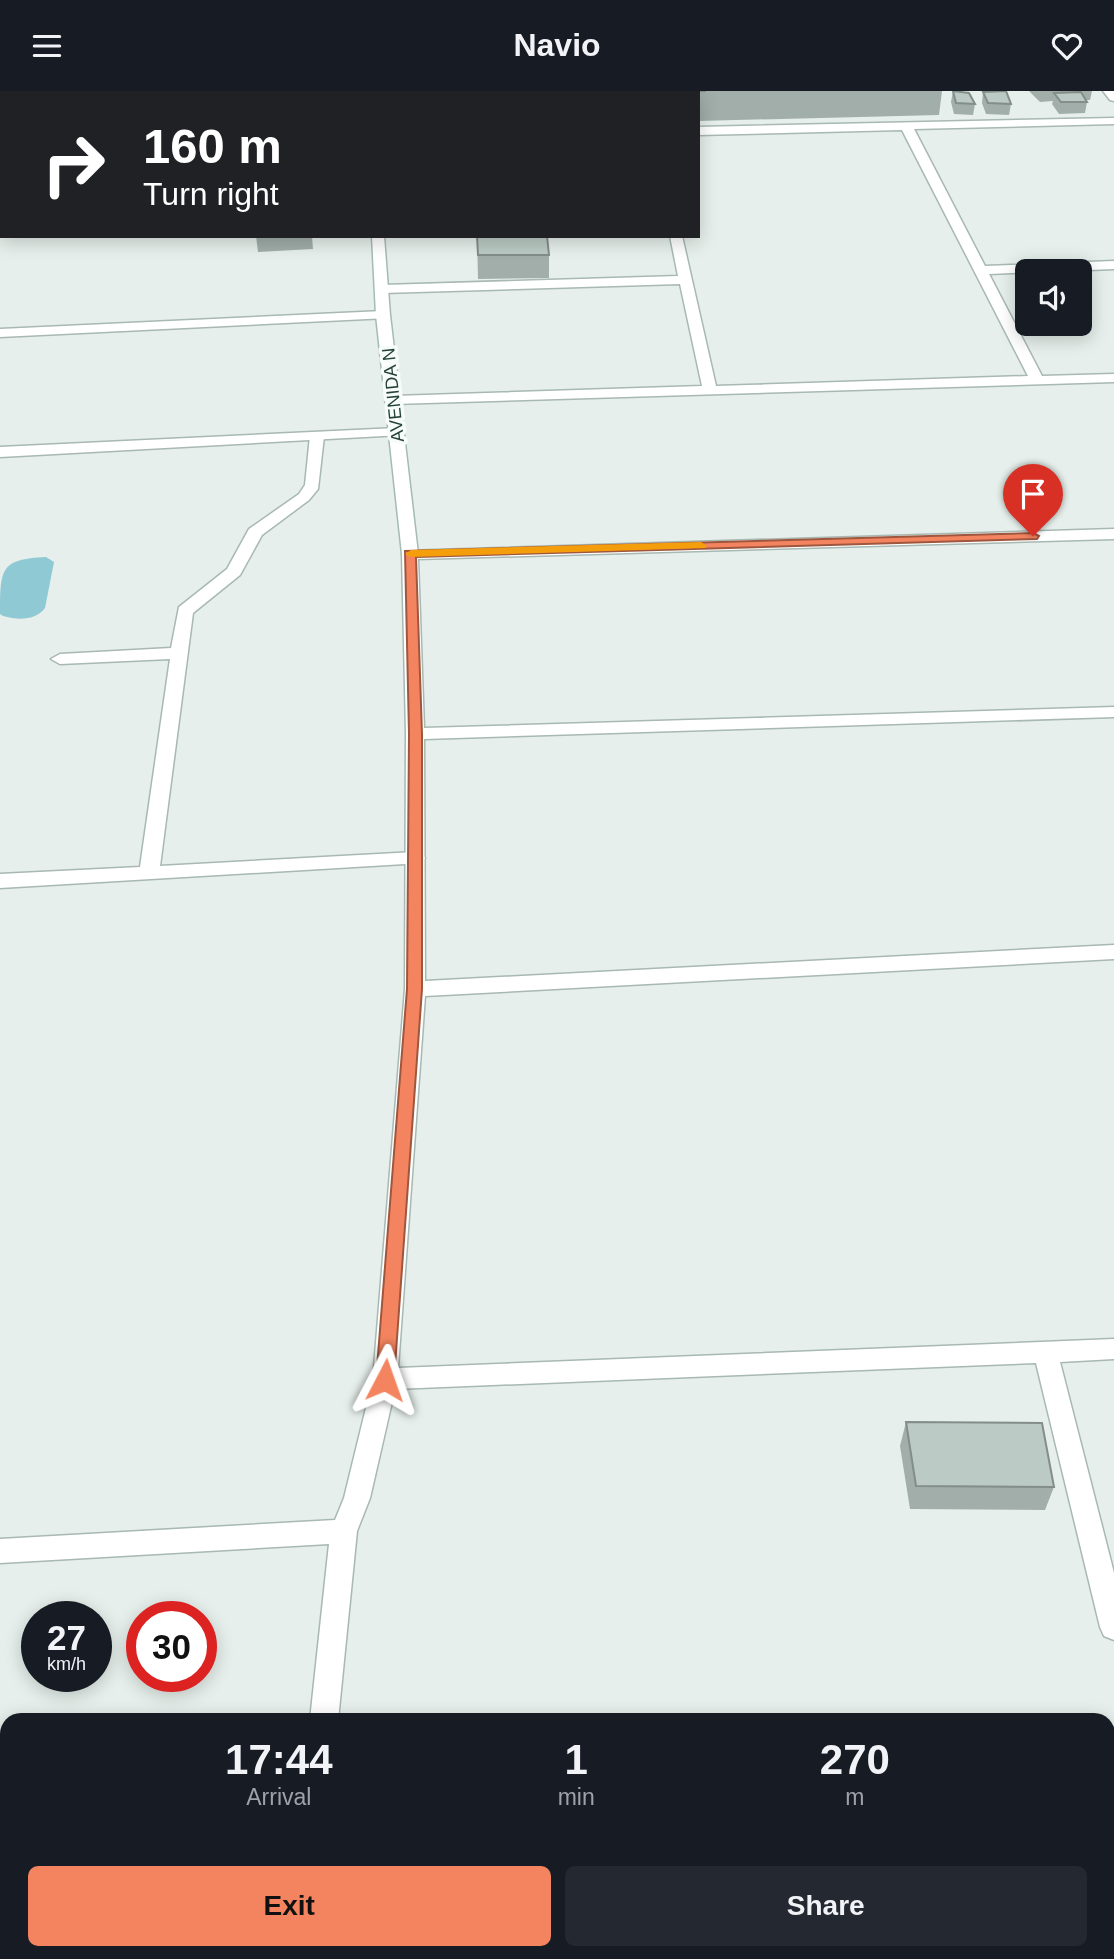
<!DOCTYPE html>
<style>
:root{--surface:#171b24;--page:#242831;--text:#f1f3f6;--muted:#9ea1a6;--accent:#f4845f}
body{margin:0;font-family:Helvetica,sans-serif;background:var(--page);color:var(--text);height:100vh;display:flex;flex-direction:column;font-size:26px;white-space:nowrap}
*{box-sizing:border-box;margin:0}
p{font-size:23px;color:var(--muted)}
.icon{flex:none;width:38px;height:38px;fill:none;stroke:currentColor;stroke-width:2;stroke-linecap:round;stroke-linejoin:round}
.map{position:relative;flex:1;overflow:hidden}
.sheet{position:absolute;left:0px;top:1622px;width:1115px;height:247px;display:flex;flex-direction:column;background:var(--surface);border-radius:21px 21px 0 0;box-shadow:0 4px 18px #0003}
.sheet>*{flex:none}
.hud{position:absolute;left:0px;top:0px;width:700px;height:147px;box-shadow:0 4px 18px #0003;background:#202124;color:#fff;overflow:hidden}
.buttons{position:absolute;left:1015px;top:168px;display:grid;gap:14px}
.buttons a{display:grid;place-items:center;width:77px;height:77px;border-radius:10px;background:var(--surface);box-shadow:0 4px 18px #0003;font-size:35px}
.speed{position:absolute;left:21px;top:1510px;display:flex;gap:14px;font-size:35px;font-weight:700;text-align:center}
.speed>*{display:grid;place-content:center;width:91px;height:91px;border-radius:50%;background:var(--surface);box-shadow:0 4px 18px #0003;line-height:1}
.speed small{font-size:18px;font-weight:400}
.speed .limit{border:10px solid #d22;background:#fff;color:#111}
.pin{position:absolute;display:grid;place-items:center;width:60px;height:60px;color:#fff;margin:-72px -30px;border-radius:50% 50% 50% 0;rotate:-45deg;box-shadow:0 0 7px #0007}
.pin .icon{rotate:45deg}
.me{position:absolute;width:77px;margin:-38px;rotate:4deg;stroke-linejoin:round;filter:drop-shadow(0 0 5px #0008)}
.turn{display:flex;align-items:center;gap:24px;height:147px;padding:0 28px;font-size:32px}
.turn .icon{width:91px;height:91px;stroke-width:2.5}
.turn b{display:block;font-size:49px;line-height:60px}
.eta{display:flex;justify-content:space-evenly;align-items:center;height:119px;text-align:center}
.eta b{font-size:42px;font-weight:700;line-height:49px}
.primary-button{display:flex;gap:14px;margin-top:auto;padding:14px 28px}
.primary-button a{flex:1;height:80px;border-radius:10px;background:var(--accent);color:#111;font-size:28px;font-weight:700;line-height:80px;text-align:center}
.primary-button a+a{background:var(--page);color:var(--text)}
header{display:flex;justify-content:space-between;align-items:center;height:91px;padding:0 28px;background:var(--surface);font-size:32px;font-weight:700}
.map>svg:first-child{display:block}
.water{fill:#8ec9d4}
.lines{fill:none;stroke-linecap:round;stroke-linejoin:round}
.lane-casing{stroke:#a8b8b2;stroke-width:3}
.street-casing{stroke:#a8b8b2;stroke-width:3}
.secondary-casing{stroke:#a4bbb3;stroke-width:3}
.lane{fill:#fff;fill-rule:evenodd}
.street{fill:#fff;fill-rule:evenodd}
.secondary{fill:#fff;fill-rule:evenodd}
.wall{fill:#a1aea9}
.building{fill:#bbcac4;stroke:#838d89;stroke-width:2}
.route{fill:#f4845f;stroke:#9f563e;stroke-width:2}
.slow{fill:#f59e0b}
.labels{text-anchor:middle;stroke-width:7;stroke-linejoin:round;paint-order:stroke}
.far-street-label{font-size:18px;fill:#24423a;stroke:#f7fbf9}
</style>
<header><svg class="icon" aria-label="menu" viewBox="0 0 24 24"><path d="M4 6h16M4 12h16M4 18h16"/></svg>Navio<svg class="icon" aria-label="heart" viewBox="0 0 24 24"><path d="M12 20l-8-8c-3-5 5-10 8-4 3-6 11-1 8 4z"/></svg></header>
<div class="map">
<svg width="1114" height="1868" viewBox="0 0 1114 1868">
<rect width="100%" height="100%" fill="#e6efeb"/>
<!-- water -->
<path class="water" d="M46,466L54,471L45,517C35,530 18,529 3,525L0,523C0,478 0,468 46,466Z"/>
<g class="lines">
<defs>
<path id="lane" d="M317,341L324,345L318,398L309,409L262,444L240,484L193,522L160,775L415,761L422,762L425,767L422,772L0,797V783L140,776L170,568L60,573L51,568L60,563L171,557L179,516L227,478L249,438L299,403L305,394L310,345Z"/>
<path id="street" d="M1103,0H1114V10L1110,9Z
M0,20H2V26H0Z
M1114,27V33L914,38L985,175L1114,170V178L989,183L1042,285L1114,283V291L394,313L387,309L394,305L702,295L680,193L383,202L376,198L383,194L678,185L670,145H682L716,295L1028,285L902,39L698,44V36Z
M0,118H2V126H0Z
M383,220L388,221V227L0,246V238Z
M397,337L404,341L402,344L0,366V356Z
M1114,438V448L418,468L424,637L1114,616V626L424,648L425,890L1114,854V868L425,905L398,1277L1114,1248V1268L1060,1271L1114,1482V1549L1104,1545L1100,1536L1036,1272L395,1298L370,1407L357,1440L338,1629H310L329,1453L0,1472V1448L335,1429L344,1407L373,1288L405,898L406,643L402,463L404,460Z
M1108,1791H1114V1821H1108Z
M298,1862H328L327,1868H297Z"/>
<path id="secondary" d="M367,0H379V2H367Z
M372,145H384L390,224L418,463L410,468L402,463L376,224Z"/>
</defs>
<!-- lane casing -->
<use href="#lane" class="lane-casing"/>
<!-- street casing -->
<use href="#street" class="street-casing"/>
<!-- secondary casing -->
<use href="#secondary" class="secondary-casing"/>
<!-- lane -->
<use href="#lane" class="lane"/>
<!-- street -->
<use href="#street" class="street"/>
<!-- secondary -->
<use href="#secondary" class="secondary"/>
</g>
<!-- wall -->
<path class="wall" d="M543,0H942L939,24L698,30V2H543Z
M953,0L975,13L973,24L954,23L951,11Z
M1029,0H1092L1090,9H1086L1087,11L1085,22L1059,23L1052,13L1053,10L1040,11Z
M983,1L1011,13L1009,24L986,23L982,12Z
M256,145H312L313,158L258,161Z
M477,145L549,164V187L478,188Z
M906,1331L1054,1396L1045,1419L910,1418L900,1355Z"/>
<!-- building -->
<path class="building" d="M548,0H706L632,2H549Z
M953,0L969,2L975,13L956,12Z
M1006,0L1011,13L988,12L983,1Z
M1081,1L1087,11H1061L1054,2Z
M477,145H547L549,164H478Z
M906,1331L1042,1332L1054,1396L916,1395Z"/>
<!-- route -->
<path class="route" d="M1033,442L1039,445L1037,448L416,466L422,643V898L394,1289L392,1294L385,1297L378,1294L376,1289L407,898L409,643L405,460Z"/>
<!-- slow -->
<path class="slow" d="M701,451L707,455L705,457L411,466L405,463L411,459Z"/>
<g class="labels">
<!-- far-street labels -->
<g class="far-street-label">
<text transform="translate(393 304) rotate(-96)" y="6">AVENIDA N</text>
</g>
</g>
</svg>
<div class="buttons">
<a><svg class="icon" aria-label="sound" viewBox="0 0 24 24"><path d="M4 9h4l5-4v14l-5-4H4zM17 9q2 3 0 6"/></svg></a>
</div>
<div class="speed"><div>27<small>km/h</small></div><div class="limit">30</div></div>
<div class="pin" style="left:1033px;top:445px;background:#d93025"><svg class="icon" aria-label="arrive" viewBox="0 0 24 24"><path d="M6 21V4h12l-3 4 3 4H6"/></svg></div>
<svg class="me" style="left:385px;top:1289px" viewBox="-20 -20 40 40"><path d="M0-17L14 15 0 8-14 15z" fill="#f4845f" stroke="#fff" stroke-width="4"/></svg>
<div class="hud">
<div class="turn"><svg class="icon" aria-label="right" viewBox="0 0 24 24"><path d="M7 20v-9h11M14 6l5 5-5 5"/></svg><div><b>160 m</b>Turn right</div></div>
</div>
<section class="sheet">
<div class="eta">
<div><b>17:44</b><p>Arrival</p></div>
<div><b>1</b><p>min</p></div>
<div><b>270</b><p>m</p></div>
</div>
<div class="primary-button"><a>Exit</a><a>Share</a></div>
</section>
</div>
